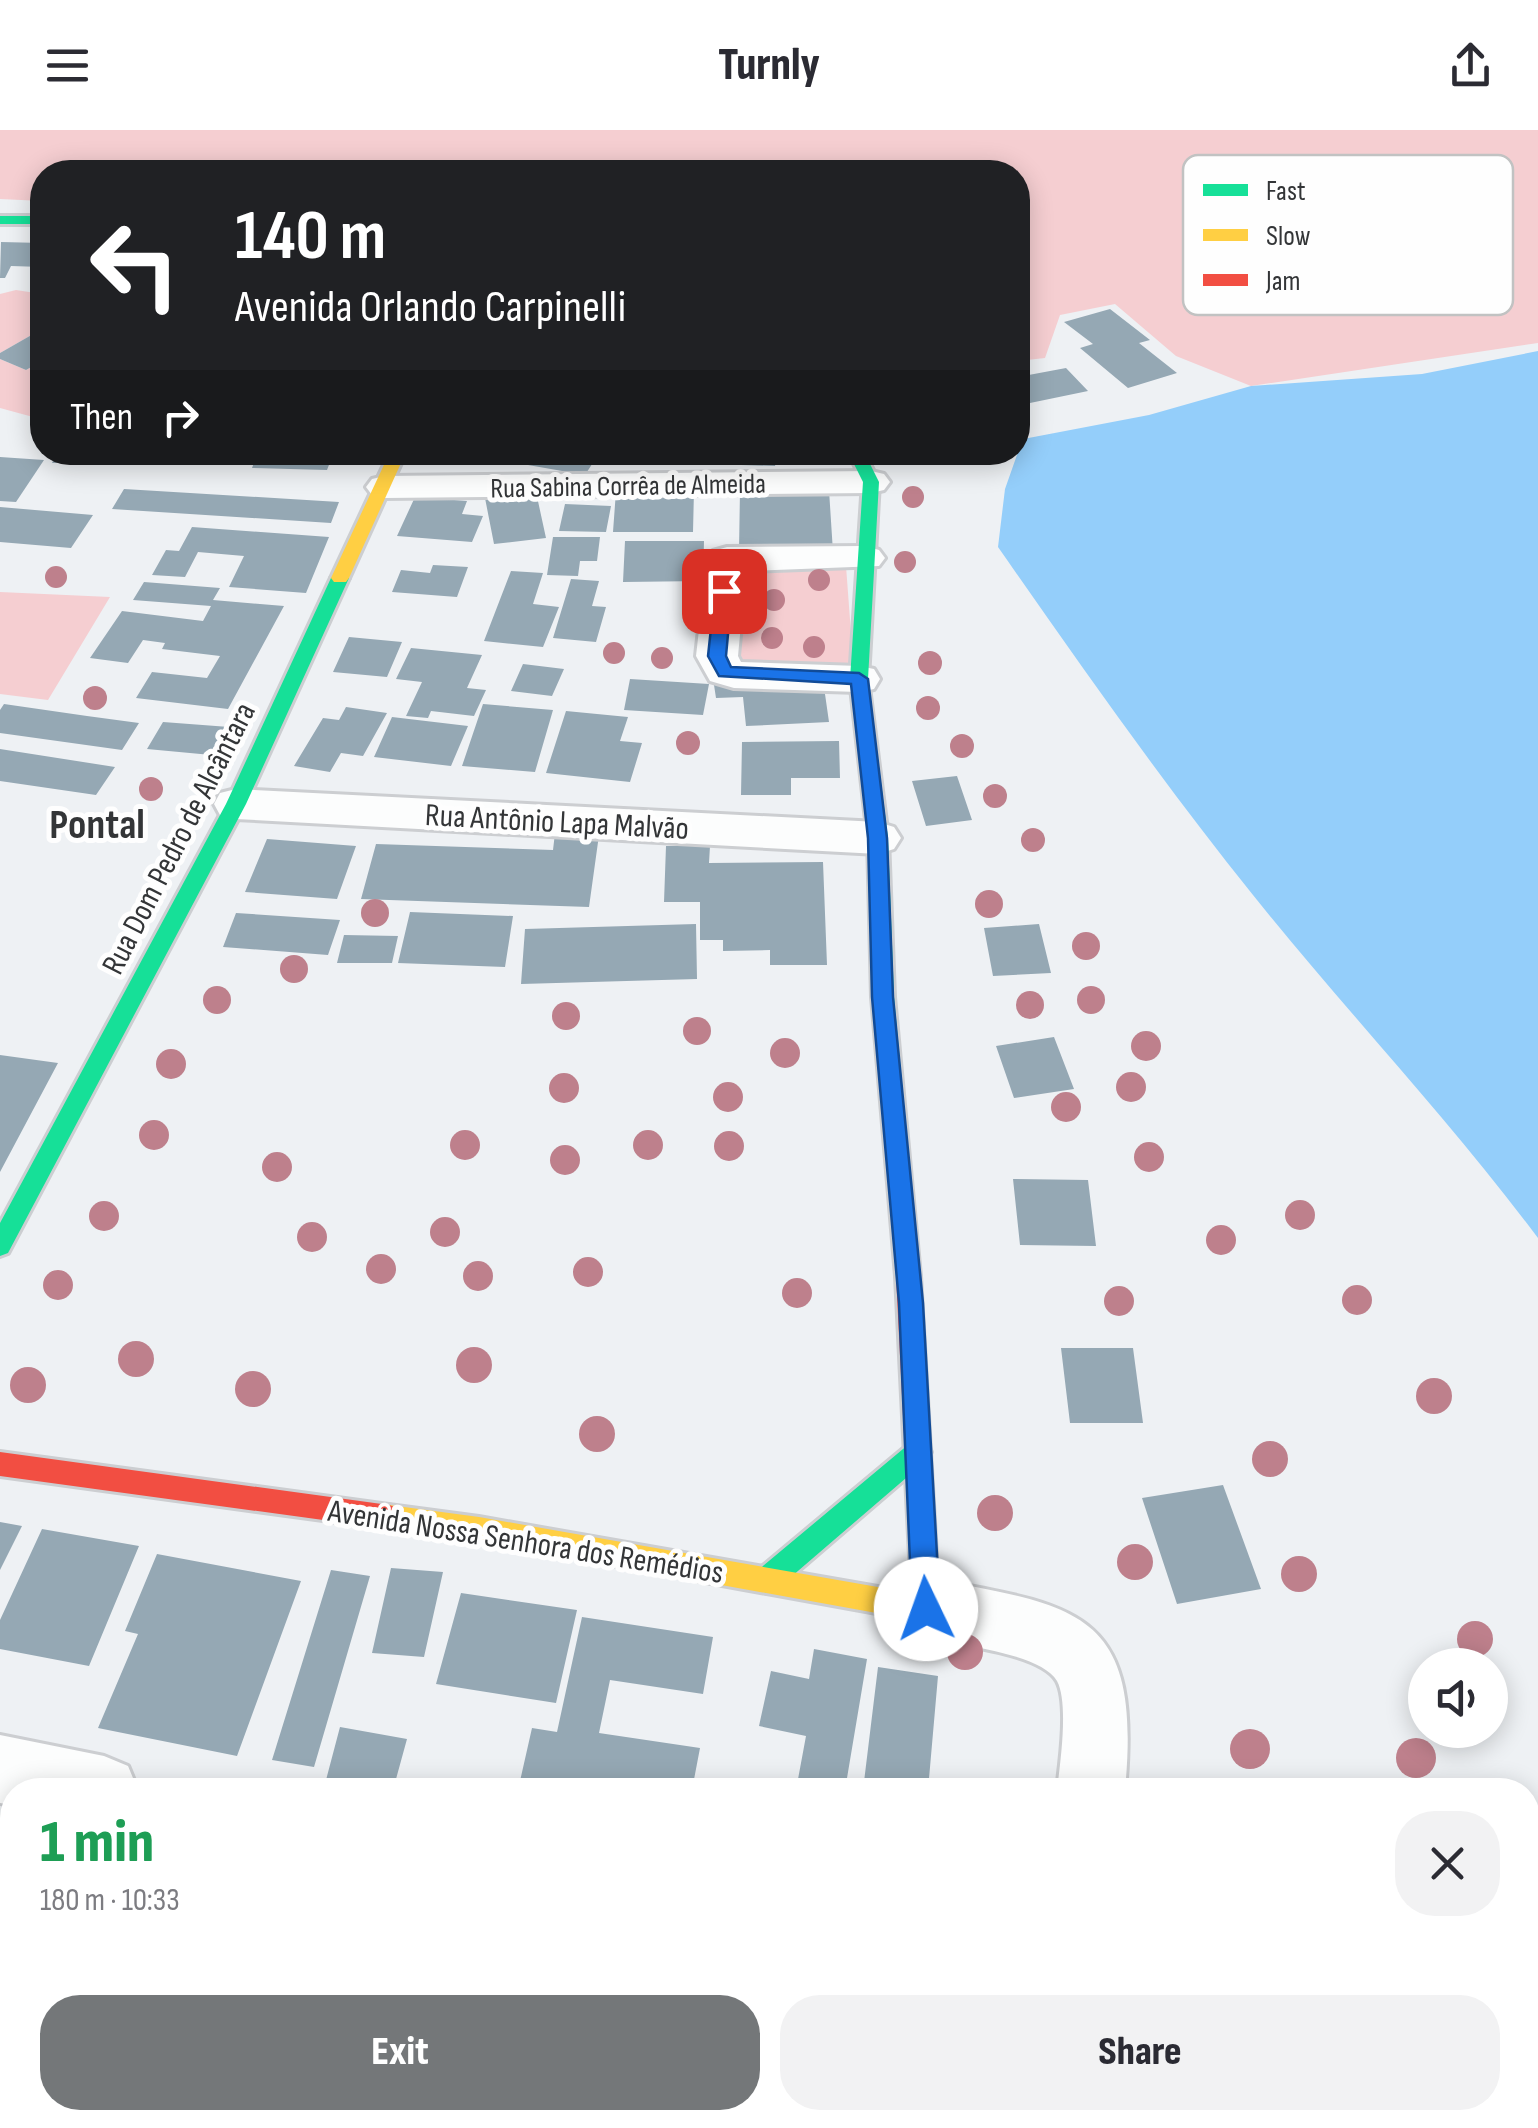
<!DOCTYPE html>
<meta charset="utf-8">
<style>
:root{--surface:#fff;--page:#f2f2f3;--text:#2b2b33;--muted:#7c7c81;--accent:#747779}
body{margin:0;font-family:"Sofia Sans Condensed",sans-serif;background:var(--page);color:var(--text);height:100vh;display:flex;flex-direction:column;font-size:38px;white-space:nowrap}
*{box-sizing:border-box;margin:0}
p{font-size:32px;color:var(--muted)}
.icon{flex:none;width:55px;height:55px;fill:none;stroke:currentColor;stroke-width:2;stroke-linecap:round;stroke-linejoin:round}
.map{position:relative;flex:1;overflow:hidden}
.panel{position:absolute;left:0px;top:1648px;width:1540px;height:352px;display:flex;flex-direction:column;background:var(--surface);border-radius:40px 40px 0 0;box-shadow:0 5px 25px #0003}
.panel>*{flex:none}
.hud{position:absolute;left:30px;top:30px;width:1000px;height:305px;border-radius:40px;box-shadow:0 5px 25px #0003;background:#202124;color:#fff;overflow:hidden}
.buttons{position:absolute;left:1408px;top:1518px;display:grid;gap:20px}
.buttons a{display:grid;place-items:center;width:100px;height:100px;border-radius:50%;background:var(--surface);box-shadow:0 5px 25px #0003;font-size:50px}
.pin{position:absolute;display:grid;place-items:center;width:85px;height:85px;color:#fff;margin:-42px;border-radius:20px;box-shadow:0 5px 15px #0006}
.me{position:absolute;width:110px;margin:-55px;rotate:357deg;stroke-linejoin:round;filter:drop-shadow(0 0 8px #0008)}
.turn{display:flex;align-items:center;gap:35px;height:210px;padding:0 40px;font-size:45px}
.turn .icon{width:130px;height:130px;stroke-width:2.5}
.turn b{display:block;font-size:70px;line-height:85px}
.then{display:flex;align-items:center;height:95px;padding:0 40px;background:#0003;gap:20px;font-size:38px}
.round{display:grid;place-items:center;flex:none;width:105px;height:105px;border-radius:40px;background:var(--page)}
.overview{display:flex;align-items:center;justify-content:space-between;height:170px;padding:0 40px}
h1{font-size:60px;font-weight:800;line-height:75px;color:#1e9e55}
.button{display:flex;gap:20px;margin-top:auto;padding:20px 40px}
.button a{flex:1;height:115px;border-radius:40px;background:var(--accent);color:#fff;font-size:40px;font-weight:800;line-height:115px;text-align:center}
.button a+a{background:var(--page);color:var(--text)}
header{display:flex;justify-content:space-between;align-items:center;height:130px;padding:0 40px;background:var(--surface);font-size:45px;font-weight:800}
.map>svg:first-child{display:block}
.green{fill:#f5ced1}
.water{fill:#94cefa}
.building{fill:#95a8b4}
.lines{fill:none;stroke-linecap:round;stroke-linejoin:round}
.street-casing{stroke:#ccced1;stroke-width:6}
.fast-casing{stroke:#ccced1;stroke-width:6}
.slow-casing{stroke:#ccced1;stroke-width:6}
.jam-casing{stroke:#ccced1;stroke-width:6}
.street{fill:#fcfdfd;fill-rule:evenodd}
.fast{fill:#16e098;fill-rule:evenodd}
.slow{fill:#ffcf43;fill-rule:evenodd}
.jam{fill:#f24e42;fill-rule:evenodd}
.tree{fill:#be808c}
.route{fill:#1a73e8;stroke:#114b97;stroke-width:2.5}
.labels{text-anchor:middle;stroke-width:10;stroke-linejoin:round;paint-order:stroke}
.far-street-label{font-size:28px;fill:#333537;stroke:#fefefe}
.street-label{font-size:32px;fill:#333537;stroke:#fefefe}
.district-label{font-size:42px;font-weight:bold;fill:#333537;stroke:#fefefe}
.key{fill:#fefefe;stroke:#c1c2c2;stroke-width:2.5}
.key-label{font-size:28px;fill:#333537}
</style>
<header><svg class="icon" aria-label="menu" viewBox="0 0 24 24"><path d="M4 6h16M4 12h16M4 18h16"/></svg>Turnly<svg class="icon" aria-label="share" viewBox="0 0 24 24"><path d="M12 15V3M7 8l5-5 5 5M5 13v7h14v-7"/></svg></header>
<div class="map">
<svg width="1538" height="1998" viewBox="0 0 1538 1998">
<rect width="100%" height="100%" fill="#eef1f4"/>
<!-- green -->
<path class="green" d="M0,0H1538V213L1251,256L1176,226L1115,174L1060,185L1045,228L1018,231V42H42V71L0,69Z
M16,160L42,164V199L0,223V164Z
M0,229L26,240L42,231V285L33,287L0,278Z
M846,436L854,543H740L739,437Z
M0,462L110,467L48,570L0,564Z
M1528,1848L1538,1850V1998H1341V1988H1528Z"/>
<!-- water -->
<path class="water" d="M1538,221V1108C1449,989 1346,881 1253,765C1163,653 1080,535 998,417L1005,359L1018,322V310L1149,285L1251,256L1422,244Z
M0,1970L12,1973V1988H83L134,1998H0Z"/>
<!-- building -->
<path class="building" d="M1,112L42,113V137L11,136L5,148H0Z
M1110,179L1150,210L1139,213L1177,243L1128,258L1080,218L1093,214L1064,192Z
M42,199V231L26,240L0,229V223Z
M1066,238L1088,261L1030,273L1018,257V247Z
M57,322H96L90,333H52Z
M258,322H334L327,340L252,338Z
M537,322H565L596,328L585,345L528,335Z
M627,322H681L674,334Z
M717,322H778L775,336L711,334Z
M0,327L44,330L16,372L0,371Z
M124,359L339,372L331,393L112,379Z
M694,360L693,402H613L616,361Z
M740,360H829L833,422H739Z
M536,362L546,408L494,414L485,368Z
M415,367L467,371L462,384L483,386L472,412L397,406Z
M565,374L611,376L606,402L559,401Z
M0,377L93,385L71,418L0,412Z
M192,397L329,407L306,463L229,457L244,426L198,422L185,447L152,445L166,420L179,421Z
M553,407H600L597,431H580L578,446L547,445Z
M625,411H704L703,451L623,452Z
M433,435L468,437L457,467L392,462L401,440L430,443Z
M511,441L543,443L533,474L559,477L543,517L484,511Z
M571,449L599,451L592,476L606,477L596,512L553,508Z
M144,452L220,458L213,470L284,476L228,579L136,568L152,542L207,548L220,526L162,519L165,513L143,510L128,533L90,528L122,481L203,491L211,476L133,470Z
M349,507L402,512L387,547L333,542Z
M411,518L482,525L467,558L486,560L474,586L431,581L428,588L406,586L422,552L396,549Z
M523,534L564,539L552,566L511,561Z
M630,549L709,554L703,585L624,580Z
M823,550L829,592L746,596L743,567L716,568L714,555Z
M4,574L87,586L139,593L122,620L0,603V580Z
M483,574L553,580L535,642L462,636Z
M346,577L387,583L363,626L341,623L330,642L294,636L323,588L339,590Z
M566,581L628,587L620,611L642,613L630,652L546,643Z
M392,587L468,596L451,636L374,627Z
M163,592L229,597L222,626L147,619Z
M839,611L840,648H791V665H741L742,612Z
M0,619L115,637L96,665L0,651Z
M957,646L972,690L926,696L912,651Z
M555,703L599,705L589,777L361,769L376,714L553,720Z
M267,709L356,716L337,769L245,762Z
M666,716H710L709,733L823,732L827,835H770V820L723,821V810H700V772H664Z
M410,782L513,786L505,837L398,833Z
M236,783L340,790L328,825L223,817Z
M696,794L697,849L521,854L525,799Z
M1039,794L1051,843L993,846L984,798Z
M344,805L398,806L392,833H337Z
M1054,907L1074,959L1014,968L996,916Z
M0,925L58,933L0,1042Z
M1013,1049L1088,1050L1096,1116L1020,1115Z
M1061,1218H1133L1143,1293H1070Z
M1223,1355L1261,1459L1177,1474L1142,1368Z
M0,1392L22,1396L0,1440Z
M42,1399L139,1416L89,1536L0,1519V1490Z
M157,1424L301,1451L237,1626L98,1598L138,1504L125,1501Z
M391,1438L443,1442L424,1527L372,1523Z
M331,1440L370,1446L314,1637L272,1630Z
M461,1463L577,1480L556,1573L436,1554Z
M582,1487L713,1507L703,1564L610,1550L599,1603L700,1618L692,1660H518L532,1598L557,1602Z
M814,1519L867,1529L845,1660H796L806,1606L759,1596L771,1541L809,1549Z
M878,1537L938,1546L928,1660H863Z
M340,1597L407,1609L393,1660L326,1650Z"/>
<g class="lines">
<defs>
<path id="street" d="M871,341L884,344L890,352L884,360L871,363L385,368L372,365L366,357L372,349L385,346Z
M865,416L879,420L885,428L879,436L746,441L738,526L741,532L859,536L874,539L880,549L874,559L859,562L734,558L710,551L696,526L707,429L713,421L727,417Z
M236,659L878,692L894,697L901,708L894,719L878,724L236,689L220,685L214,674L220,663Z
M926,1448C1080,1476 1142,1481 1125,1660H1057C1060,1635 1069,1573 1057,1551C1038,1519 939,1515 903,1501L894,1479L903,1457Z
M0,1605L104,1626L128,1636L138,1660H12V1675L0,1673Z
M993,1988H1069L1067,1998H991Z"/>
<path id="fast" d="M0,86H42V94H0Z
M848,322H864L879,352L868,549L888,708L894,867L920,1146L916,1153L908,1156L900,1153L896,1146L872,867L868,708L850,549L863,352Z
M340,443L349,448L246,674L8,1123L0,1126V1093L226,674L331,448Z
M918,1310L927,1314L931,1322L927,1330L777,1459L767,1463L757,1459L754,1450L757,1441L909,1314Z"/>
<path id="slow" d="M390,322H406L349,448L346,452H334L331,448Z
M389,1375L479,1387L912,1463L910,1426L914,1417L923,1413L932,1417C940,1435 943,1470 936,1488L926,1492L479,1411L389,1399L380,1396L376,1387L380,1378Z"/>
<path id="jam" d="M908,1136L916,1139L920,1146L936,1426L932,1435L923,1439L914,1435L910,1426L896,1146L900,1139Z
M0,1322L389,1375L398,1378L402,1387L398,1396L389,1399L0,1346Z"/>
</defs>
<!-- street casing -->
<use href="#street" class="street-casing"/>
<!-- fast casing -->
<use href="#fast" class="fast-casing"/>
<!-- slow casing -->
<use href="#slow" class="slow-casing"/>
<!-- jam casing -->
<use href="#jam" class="jam-casing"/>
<!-- street -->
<use href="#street" class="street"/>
<!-- fast -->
<use href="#fast" class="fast"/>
<!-- slow -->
<use href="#slow" class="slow"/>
<!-- jam -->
<use href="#jam" class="jam"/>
</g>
<!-- trees -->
<g class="tree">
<circle cx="913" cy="367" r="11"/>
<circle cx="905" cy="432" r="11"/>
<circle cx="56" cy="447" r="11"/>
<circle cx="819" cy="450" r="11"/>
<circle cx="774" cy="470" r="11"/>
<circle cx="772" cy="508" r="11"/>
<circle cx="814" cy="517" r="11"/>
<circle cx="614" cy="523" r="11"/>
<circle cx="662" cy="528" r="11"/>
<circle cx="930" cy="533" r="12"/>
<circle cx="95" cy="568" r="12"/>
<circle cx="928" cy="578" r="12"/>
<circle cx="688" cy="613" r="12"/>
<circle cx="962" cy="616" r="12"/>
<circle cx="151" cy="659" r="12"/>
<circle cx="995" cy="666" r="12"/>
<circle cx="1033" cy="710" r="12"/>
<circle cx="989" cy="774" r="14"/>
<circle cx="375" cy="783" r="14"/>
<circle cx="1086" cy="816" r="14"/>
<circle cx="294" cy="839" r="14"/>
<circle cx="217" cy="870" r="14"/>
<circle cx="1091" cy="870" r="14"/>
<circle cx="1030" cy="875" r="14"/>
<circle cx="566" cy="886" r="14"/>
<circle cx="697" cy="901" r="14"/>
<circle cx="1146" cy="916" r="15"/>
<circle cx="785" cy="923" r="15"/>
<circle cx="171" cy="934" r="15"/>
<circle cx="1131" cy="957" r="15"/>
<circle cx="564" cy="958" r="15"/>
<circle cx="728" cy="967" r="15"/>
<circle cx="1066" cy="977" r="15"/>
<circle cx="154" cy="1005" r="15"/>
<circle cx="465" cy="1015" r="15"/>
<circle cx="648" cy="1015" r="15"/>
<circle cx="729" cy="1016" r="15"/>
<circle cx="1149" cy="1027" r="15"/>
<circle cx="565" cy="1030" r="15"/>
<circle cx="277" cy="1037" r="15"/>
<circle cx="1300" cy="1085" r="15"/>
<circle cx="104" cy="1086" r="15"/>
<circle cx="445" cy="1102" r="15"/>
<circle cx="312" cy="1107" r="15"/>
<circle cx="1221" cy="1110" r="15"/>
<circle cx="381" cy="1139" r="15"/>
<circle cx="588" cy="1142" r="15"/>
<circle cx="478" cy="1146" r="15"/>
<circle cx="58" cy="1155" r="15"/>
<circle cx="797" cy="1163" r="15"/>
<circle cx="1357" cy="1170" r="15"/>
<circle cx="1119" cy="1171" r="15"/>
<circle cx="136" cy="1229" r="18"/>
<circle cx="474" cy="1235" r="18"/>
<circle cx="28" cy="1255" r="18"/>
<circle cx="253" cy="1259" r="18"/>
<circle cx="1434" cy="1266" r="18"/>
<circle cx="597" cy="1304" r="18"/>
<circle cx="1270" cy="1329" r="18"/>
<circle cx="995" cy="1383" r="18"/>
<circle cx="1135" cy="1432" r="18"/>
<circle cx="1299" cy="1444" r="18"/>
<circle cx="1475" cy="1509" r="18"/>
<circle cx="965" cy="1522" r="18"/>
<circle cx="1250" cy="1619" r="20"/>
<circle cx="1416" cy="1628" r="20"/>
</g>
<!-- route -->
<path class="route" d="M724,456L732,461L726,526L731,537L859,543L868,549L887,708L893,867L923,1173L940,1479L936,1488L926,1492L916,1488L912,1479L899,1173L872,867L868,708L851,554L719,546L708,526L715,461Z"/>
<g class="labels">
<!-- far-street labels -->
<g class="far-street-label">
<text transform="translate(628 355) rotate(-1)" y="10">Rua Sabina Corrêa de Almeida</text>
</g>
<!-- street labels -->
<g class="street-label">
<text transform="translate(557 691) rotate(3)" y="11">Rua Antônio Lapa Malvão</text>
<text transform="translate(178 708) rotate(-63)" y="11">Rua Dom Pedro de Alcântara</text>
<text transform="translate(526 1411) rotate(9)" y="11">Avenida Nossa Senhora dos Remédios</text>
</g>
<!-- district labels -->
<g class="district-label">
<text x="97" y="708">Pontal</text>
</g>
</g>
<!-- legend -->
<rect x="1183" y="25" width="330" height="160" rx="15" class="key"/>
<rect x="1203" y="54" width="45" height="12" fill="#16e098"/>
<rect x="1203" y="99" width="45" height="12" fill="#ffcf43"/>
<rect x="1203" y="144" width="45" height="12" fill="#f24e42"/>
<g class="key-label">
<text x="1266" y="70">Fast</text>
<text x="1266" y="115">Slow</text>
<text x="1266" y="160">Jam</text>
</g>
</svg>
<div class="buttons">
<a><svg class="icon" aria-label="sound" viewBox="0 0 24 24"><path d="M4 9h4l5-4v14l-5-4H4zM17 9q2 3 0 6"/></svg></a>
</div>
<div class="pin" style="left:724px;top:461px;background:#d93025"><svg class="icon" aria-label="arrive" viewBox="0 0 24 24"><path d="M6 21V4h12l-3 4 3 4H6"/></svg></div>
<svg class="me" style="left:926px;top:1479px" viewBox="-20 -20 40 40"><circle r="19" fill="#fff"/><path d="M0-13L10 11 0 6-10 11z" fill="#1a73e8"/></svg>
<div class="hud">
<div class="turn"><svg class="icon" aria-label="left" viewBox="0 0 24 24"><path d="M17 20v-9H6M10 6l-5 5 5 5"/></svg><div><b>140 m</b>Avenida Orlando Carpinelli</div></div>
<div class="then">Then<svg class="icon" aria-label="right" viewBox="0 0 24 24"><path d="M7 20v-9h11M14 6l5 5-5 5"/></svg></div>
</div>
<section class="panel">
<div class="overview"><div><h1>1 min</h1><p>180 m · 10:33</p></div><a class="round"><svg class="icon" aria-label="close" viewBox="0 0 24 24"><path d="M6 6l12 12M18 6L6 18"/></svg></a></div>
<div class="button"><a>Exit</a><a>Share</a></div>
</section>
</div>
